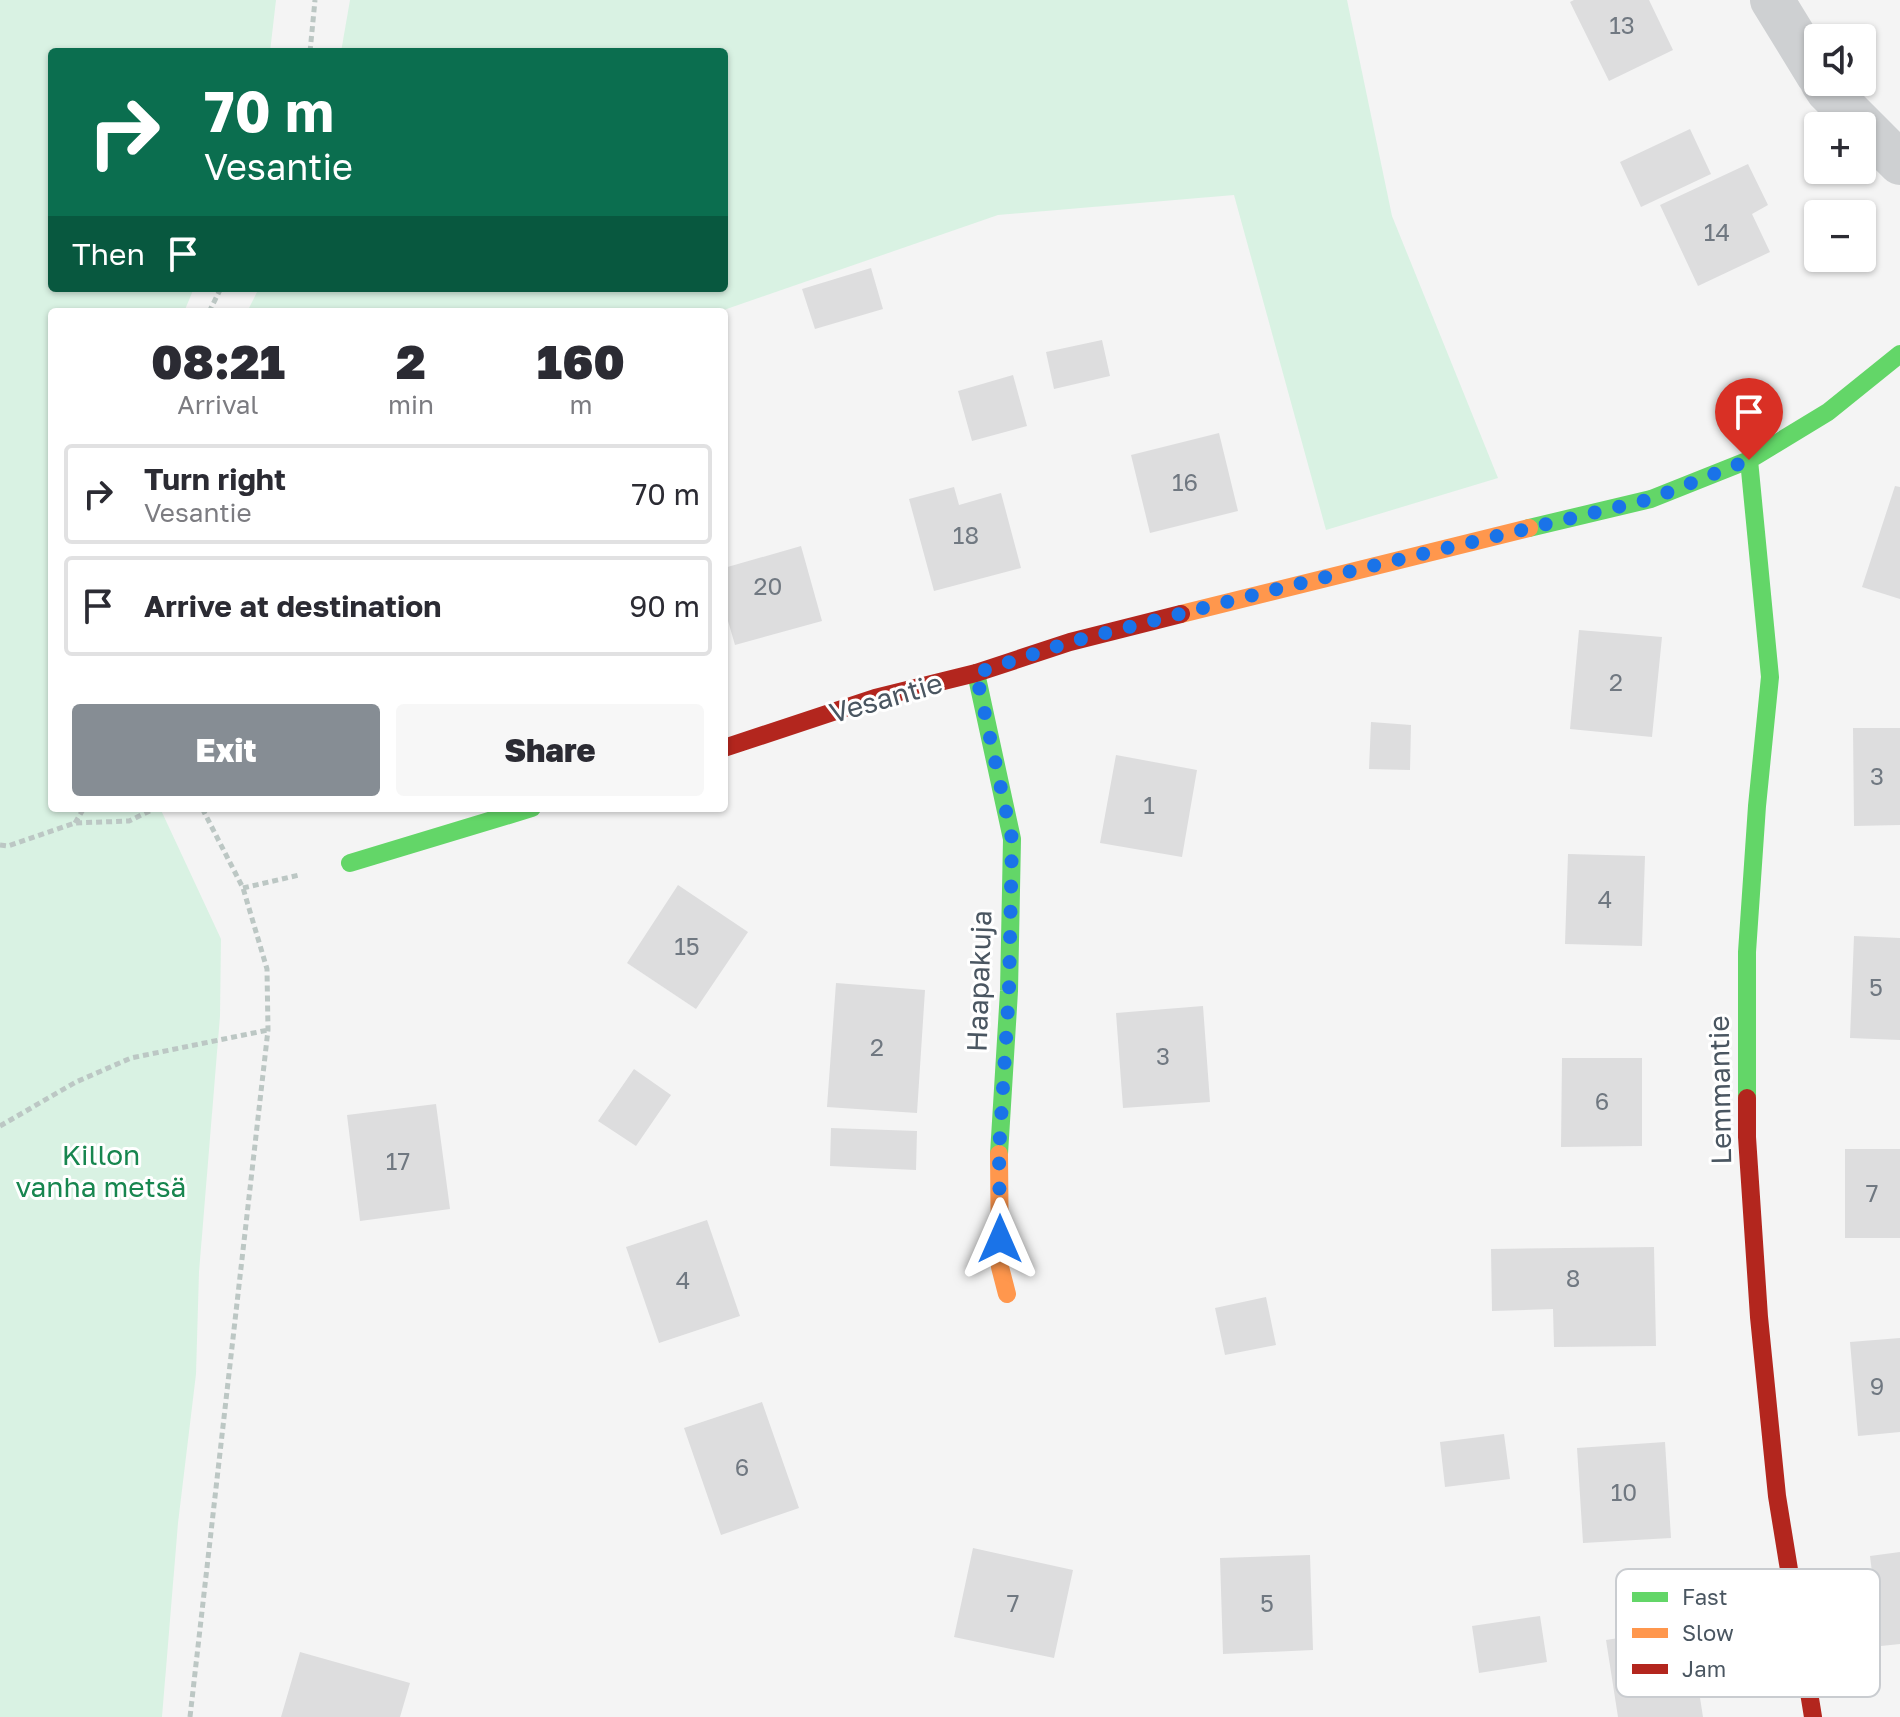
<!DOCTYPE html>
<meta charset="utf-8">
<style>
:root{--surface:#fff;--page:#f7f7f7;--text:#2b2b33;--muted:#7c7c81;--line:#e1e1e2;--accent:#868d94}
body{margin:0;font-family:"Golos Text",sans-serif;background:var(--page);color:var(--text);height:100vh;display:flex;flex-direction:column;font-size:30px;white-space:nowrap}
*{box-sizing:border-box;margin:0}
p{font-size:26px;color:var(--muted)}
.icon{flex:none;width:44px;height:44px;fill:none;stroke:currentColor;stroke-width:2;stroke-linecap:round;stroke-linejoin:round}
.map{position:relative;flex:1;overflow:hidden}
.drawer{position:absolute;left:48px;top:308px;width:680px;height:504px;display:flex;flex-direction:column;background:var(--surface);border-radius:8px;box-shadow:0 2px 6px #0004}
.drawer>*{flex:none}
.hud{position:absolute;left:48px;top:48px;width:680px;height:244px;border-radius:8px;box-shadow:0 2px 6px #0004;background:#0b6e4f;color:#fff;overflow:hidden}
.fabs{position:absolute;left:1804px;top:24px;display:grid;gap:16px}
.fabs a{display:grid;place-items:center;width:72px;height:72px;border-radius:8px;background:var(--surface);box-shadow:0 2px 6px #0004;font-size:40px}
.pin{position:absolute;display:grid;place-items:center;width:68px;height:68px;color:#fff;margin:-82px -34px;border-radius:50% 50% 50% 0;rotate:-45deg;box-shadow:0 0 8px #0007}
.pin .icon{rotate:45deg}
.me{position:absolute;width:88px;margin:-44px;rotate:0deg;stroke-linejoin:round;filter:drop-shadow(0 0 6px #0008)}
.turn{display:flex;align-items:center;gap:28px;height:168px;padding:0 24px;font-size:36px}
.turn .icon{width:104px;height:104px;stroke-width:2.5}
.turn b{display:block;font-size:56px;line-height:68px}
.then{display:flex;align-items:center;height:76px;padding:0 24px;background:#0003;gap:16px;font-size:30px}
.eta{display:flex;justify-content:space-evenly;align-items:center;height:136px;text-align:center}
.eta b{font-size:48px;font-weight:800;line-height:56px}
.primary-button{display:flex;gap:16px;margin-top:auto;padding:16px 24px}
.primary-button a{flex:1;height:92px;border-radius:8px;background:var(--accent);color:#fff;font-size:32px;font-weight:800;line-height:92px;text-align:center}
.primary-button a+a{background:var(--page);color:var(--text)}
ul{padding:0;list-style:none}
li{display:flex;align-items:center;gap:24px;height:100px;margin:0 16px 12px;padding:0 8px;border:4px solid var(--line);border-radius:8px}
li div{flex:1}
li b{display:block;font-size:30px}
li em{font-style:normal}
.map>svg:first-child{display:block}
.green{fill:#d9f2e3}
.building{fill:#ddddde}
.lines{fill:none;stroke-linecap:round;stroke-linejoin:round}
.path{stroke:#bcc7c4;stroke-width:5;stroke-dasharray:6 4;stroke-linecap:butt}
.street{stroke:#ced0d2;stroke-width:44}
.fast{stroke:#63d668;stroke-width:18}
.slow{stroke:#ff974d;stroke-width:18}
.jam{stroke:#b3261e;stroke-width:18}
.route{stroke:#1a73e8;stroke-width:14;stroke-dasharray:0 25.2}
.labels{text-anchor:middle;stroke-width:6;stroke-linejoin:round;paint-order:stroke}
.number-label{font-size:24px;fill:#707881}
.street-label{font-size:28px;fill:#4a5661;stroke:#fff}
.park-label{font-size:28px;fill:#17864f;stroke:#fff}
.key{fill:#fff;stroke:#c9ccd0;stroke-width:2}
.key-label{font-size:22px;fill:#4a5661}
</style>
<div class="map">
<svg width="1900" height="1717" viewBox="0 0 1900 1717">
<rect width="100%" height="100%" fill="#f4f4f4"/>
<!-- green -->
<path class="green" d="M0,0H276L270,52H52V288H194L184,312H52V808H160L221,939L220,1016L199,1272L196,1374L178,1523L162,1717H0Z
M350,0H1347L1392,216L1498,478L1326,530L1234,195L998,215L718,312H247L259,288H724V52H341Z"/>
<!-- building -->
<path class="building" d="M1574,0H1649L1673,50L1609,81L1570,2Z
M1690,129L1711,174L1641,207L1620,162Z
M1748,164L1768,205L1752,214L1770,252L1698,286L1660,205Z
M871,268L883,309L815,329L802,289Z
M1102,340L1110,376L1054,389L1046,352Z
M1013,375L1027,426L972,441L958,391Z
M1219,433L1238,511L1150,533L1131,455Z
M1895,486L1900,487V599L1862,587Z
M954,487L959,505L1001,493L1021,568L934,591L909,499Z
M801,546L822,621L735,645L724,607V568Z
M1579,630L1662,637L1652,737L1570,729Z
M1371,722L1411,725L1410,770L1369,769Z
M1853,728H1900V825L1854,826Z
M1116,755L1197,770L1182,857L1100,843Z
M1568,854L1645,856L1642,946L1565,944Z
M678,885L748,932L696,1009L627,963Z
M1854,936L1900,938V1040L1850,1038Z
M836,983L925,990L917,1113L827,1107Z
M1203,1006L1210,1102L1123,1108L1116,1013Z
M1562,1058H1642V1146L1561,1147Z
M634,1069L671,1095L636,1146L598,1121Z
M436,1104L450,1209L360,1221L347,1115Z
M831,1128L917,1131L916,1170L830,1166Z
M1845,1149H1900V1238H1845Z
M707,1220L740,1316L659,1343L626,1247Z
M1654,1247L1656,1346L1554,1347L1553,1309L1492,1311L1491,1249Z
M1266,1297L1276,1345L1225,1355L1215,1308Z
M1900,1338V1432L1858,1436L1850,1342Z
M762,1402L799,1508L721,1535L684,1428Z
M1504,1434L1510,1479L1445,1487L1440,1442Z
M1665,1442L1671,1538L1583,1543L1577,1448Z
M973,1548L1073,1570L1054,1658L954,1637Z
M1900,1552V1644L1881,1646L1870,1556Z
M1310,1555L1313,1650L1223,1654L1220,1558Z
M1540,1616L1547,1662L1479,1673L1472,1626Z
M1689,1627L1703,1717H1618L1606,1640Z
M300,1652L410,1683L400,1717H281Z"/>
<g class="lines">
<!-- path -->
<path class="path" d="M310,52L315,0
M209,312L221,288
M75,823L84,808
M0,845L8,846L75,823L129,821L156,808
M243,888L299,875
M0,1126L76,1082L131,1058L268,1030
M190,1717L268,1030L267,969L243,888L202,808"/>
<!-- street -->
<path class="street" d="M1772,0L1818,75
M1822,82L1828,91L1900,163"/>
<!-- fast -->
<path class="fast" d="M1529,528L1651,499L1749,460L1828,412L1900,354
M976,673L1012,839L1009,991L999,1154
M350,863L532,808
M1747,1098V952L1757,806L1770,677L1749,460"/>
<!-- slow -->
<path class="slow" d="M1181,614L1529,528
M999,1154L1000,1267L1007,1294"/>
<!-- jam -->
<path class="jam" d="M724,748L875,698L976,673L1070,642L1181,614
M1747,1098V1137L1759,1317L1777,1496L1813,1717"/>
</g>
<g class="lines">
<!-- route -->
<path class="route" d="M1000,1239L999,1152L1009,991L1012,839L976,673L1070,642L1289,586L1651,499L1749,460"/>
</g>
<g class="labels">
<!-- number labels -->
<g class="number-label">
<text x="1622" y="34">13</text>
<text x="1717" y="241">14</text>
<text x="1185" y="491">16</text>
<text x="966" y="544">18</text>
<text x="768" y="595">20</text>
<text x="1616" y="691">2</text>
<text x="1877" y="785">3</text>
<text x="1149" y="814">1</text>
<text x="1605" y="908">4</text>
<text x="687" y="955">15</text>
<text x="1876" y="996">5</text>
<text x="877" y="1056">2</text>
<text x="1163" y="1065">3</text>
<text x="1602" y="1110">6</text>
<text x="398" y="1170">17</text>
<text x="1872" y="1202">7</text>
<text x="1573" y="1287">8</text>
<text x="683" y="1289">4</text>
<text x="1877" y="1395">9</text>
<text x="742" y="1476">6</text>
<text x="1624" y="1501">10</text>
<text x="1013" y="1612">7</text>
<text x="1267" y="1612">5</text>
</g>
<!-- street labels -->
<g class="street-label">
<text transform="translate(886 698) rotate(-16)" y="10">Vesantie</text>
<text transform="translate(979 981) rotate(-88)" y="10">Haapakuja</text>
<text transform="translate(1720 1090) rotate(-91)" y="10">Lemmantie</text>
</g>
<!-- park labels -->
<g class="park-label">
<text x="101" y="1165">Killon<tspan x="101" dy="32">vanha metsä</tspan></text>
</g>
</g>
<!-- legend -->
<rect x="1616" y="1569" width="264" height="128" rx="12" class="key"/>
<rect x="1632" y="1592" width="36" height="10" fill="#63d668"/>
<rect x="1632" y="1628" width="36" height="10" fill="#ff974d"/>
<rect x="1632" y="1664" width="36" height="10" fill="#b3261e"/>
<g class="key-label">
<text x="1682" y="1605">Fast</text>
<text x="1682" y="1641">Slow</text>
<text x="1682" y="1677">Jam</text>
</g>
</svg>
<div class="fabs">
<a><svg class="icon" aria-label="sound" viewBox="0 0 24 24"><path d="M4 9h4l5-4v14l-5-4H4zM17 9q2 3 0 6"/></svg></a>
<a>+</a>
<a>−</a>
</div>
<div class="pin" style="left:1749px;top:460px;background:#d93025"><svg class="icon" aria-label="arrive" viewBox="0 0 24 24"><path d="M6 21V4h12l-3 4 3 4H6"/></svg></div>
<svg class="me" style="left:1000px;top:1239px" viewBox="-20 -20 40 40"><path d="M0-17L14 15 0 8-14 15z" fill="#1a73e8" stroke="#fff" stroke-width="4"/></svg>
<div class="hud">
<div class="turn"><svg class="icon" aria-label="right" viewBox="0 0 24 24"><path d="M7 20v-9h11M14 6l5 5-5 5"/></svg><div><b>70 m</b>Vesantie</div></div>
<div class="then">Then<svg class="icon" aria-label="arrive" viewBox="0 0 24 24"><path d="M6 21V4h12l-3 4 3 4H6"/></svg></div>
</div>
<section class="drawer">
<div class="eta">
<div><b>08:21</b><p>Arrival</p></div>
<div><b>2</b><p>min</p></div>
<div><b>160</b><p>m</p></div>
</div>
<ul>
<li><svg class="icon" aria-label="right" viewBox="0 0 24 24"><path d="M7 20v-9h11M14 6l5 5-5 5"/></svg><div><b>Turn right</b><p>Vesantie</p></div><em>70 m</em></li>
<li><svg class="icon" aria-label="arrive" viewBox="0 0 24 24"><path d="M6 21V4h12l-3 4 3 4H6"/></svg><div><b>Arrive at destination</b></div><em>90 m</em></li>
</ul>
<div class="primary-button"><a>Exit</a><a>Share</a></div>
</section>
</div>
